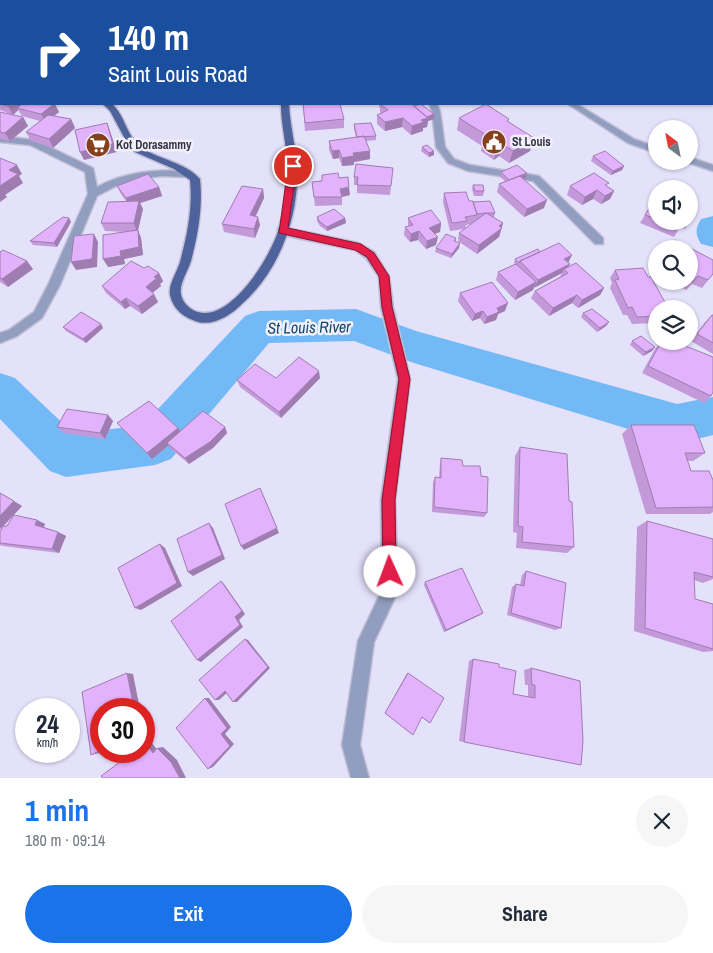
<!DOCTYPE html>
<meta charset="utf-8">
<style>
:root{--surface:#fff;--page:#f6f6f7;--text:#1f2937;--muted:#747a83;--accent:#1a73e8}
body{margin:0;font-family:"Archivo Narrow",sans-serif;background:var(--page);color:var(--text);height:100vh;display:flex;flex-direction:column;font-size:19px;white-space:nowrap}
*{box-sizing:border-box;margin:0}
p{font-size:16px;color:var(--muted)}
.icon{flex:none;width:28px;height:28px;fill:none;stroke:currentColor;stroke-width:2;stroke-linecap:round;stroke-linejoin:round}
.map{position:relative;height:778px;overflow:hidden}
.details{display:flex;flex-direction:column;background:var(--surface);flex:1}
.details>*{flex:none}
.hud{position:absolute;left:0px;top:0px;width:714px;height:105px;box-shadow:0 1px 4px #0004;background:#1a4fa0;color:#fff;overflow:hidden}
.needle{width:32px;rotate:328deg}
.buttons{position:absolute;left:648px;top:120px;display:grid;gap:10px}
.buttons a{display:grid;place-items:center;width:50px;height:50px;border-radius:50%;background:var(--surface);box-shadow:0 1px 4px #0004;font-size:25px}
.speed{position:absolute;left:15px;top:698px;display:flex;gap:10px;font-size:25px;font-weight:700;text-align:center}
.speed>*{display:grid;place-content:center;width:65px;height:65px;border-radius:50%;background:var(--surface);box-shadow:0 1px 4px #0004;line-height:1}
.speed small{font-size:12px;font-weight:400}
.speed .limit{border:8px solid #d22;background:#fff;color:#111}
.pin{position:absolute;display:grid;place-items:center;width:42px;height:42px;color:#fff;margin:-21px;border:2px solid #fff;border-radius:50%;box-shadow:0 1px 5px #0007}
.me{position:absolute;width:55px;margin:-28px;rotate:358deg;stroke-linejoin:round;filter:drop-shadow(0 0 4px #0008)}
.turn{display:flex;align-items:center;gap:18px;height:105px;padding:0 25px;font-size:22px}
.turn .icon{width:65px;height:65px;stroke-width:2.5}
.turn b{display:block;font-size:35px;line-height:42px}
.round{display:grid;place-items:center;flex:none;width:52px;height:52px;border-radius:26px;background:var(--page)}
.headline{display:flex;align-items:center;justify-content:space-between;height:85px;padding:0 25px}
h1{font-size:30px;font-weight:700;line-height:38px;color:var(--accent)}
.action{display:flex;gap:10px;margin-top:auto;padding:10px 25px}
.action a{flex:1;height:58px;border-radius:30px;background:var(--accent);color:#fff;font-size:20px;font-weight:700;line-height:58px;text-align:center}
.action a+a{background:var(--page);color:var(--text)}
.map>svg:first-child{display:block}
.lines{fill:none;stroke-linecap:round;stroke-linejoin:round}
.river{fill:#73b9f6;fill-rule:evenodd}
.street-casing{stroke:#c1bed5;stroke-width:3}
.primary-casing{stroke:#c1bed5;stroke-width:3}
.street{fill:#919ebf;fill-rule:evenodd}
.primary{fill:#4e629c;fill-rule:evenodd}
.wall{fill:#c399d9;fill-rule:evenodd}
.shaded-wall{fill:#9f7db0}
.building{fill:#e3b2fc;stroke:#9f7db0}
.route{fill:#e11d48;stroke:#92132f}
.labels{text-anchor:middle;stroke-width:5;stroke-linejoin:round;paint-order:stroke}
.far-poi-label{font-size:12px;font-weight:bold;fill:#34323f;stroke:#f1f0fd;text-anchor:start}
.water-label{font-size:16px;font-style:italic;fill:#12456d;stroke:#f1f0fd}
</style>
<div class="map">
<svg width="713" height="778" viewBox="0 0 713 778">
<rect width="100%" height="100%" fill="#e4e1fb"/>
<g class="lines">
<!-- river -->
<path class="river" d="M712,43H713V61H712Z
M713,216V247L701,244C695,234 695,229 701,219Z
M356,309L416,331L677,404L713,397V435L677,444L411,362L354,341L269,343L171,459L155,465L66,477L50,471L0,419V373L15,378L74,434L143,425L245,316L259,311Z"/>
<defs>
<path id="street" d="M429,104H437L440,111L445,147L454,159L470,165L539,176L603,238V244H595L533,181L468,171L448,163L436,147L432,111Z
M568,104H577L634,139L656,147V153L628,143Z
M0,136L35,140L93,168L97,187C124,172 156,169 186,171L191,174L186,177L162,176L138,179L118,185L97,196L60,285L42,318L17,336L0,343V333L9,330L34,312L48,285L88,194L85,172L30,145L0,142Z
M689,157L713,165V171L686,162L689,161Z
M282,227L358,243L374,252L389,276L393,307L410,379L395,500L398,591L374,642L360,745L369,778H351L342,745L358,641L382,590L381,500L398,379L381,307L379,277L366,258L355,250L278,234V228Z"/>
<path id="primary" d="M0,50H1V54H0Z
M103,104H112C125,115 127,138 142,148C160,160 185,162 200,179C203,207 198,234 191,261C188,271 179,284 181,294C182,302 190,310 198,312C231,322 272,255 279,228C286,205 289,181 287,157C285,139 281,122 281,104H289C290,124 295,144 297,164C300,215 280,270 242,304C231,315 214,326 198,322C185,318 173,310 170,295C168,285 177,272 180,262C187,235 193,208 190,180L174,169L135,152L125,139L110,111Z"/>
</defs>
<!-- street casing -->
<use href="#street" class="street-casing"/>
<!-- primary casing -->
<use href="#primary" class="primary-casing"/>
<!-- street -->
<use href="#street" class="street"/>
<!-- primary -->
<use href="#primary" class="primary"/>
</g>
<!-- wall -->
<path class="wall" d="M243,0H286V1H246Z
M301,0H364L367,1H302Z
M652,0H695L655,1H653Z
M0,82L59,112L54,116L71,119L75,128L53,148L31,141L26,132L40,121L22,116L18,110L13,115L0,110Z
M262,104H271L270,105H262Z
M303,104L344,119V128L305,131Z
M379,104H411L414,106L434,114V119L428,121L427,127L423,128V131L411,135L402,127L385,131L377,124V115L381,113L380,112V108L379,107Z
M0,112L23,117L28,126L10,141L0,139Z
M459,118L509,119L508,122L534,138L530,151L509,163L499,156L494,160L481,151L482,146L457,130Z
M354,124L376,136V140L366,141L370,159L354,162V165L342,166L339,158L333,159L329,150V141L356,137L354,129Z
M422,147L434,151V155L429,157L421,151Z
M593,156L624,166L622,170L611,175L591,161Z
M393,168L390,195L357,193V185H354V177Z
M501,172L526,178L523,179L544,208L524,217L497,192L499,184L505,181L500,177Z
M339,178L350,195L342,197V205L315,206L312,182Z
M473,185L484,191L483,196H474L472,189Z
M117,186L159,187L162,196L140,203L143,209L138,230L141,238L143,255L124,259L125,264L108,267L127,232L105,231L101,223L126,201L121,194Z
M570,186H607L614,191L610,199L601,204L593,199L582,205L567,195Z
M263,189L264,198L256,216L260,225L255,238L224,232L222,224Z
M444,193L469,201L495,213L494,217H493L503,223L499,237L477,254L458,241L459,233L464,229L450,231L443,202ZM471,224L465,229L466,225Z
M689,196L690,211L696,213L685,229L680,227L674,237L640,223L656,197V221H689Z
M317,217L345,218L346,223L327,231L320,226L317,221Z
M69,218L71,222L57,247L33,245L30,241Z
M408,218L441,223L440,232L434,234L436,245L426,249L418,240L410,242L404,235L405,227L408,226Z
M456,238V242L459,248L451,258L435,252L436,248Z
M689,249L713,274L702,288L692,284L686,290L673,283L674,281H689Z
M0,252L33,269L8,287L0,282Z
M540,252L568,262L570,264L568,267L604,288L600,295L578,308L572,303L549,316L531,298L535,291L560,277L562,273L534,287L533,290L515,300L496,280L498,272L515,264L514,263L515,259Z
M656,255V270L652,268L656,263L653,262Z
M615,270L656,309V323L632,324L627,315H623L610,288L612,283L610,278Z
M163,281L160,284L161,286L152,293L158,302L142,314L130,306L125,309L106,293L102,286Z
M460,293L505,311L498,314L496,320L484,324L480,318L472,321L458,301Z
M583,313L609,322L606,326L597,332L581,317Z
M712,315H713V354L691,341L705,322Z
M63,327L103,328L86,343L66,331Z
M632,341L655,347L652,351L643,356L630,345Z
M673,341L711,396L704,403L642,373L655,349L661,342L669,345Z
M276,378H320L281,418L240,387L237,380Z
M108,415L113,421L105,439L64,433L57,427Z
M117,423L178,428L180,432L225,427L227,433L213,448L189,464L171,449L169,445L152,459Z
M631,425L705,453L693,461H687L691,471L713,480V512L710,514H646L622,434Z
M520,447L569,501L574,547L567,553L516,548L517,533L513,532L515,456Z
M441,458L463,466L481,476L487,513L484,517L432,512L433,482L435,477L439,478L440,464Z
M0,493L22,506L4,526H7L14,515L37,520L45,524L44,527L58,532L66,536L59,553L3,546L0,545V532L3,526L0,529Z
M647,521L713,539V579L703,583L694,580L695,599L713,604V651L703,652L634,631L637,527Z
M526,571L561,628L555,630L507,615L512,587L516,584L520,585L522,575Z
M425,582L483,613L480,615L444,632L424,585Z
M473,659L499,667L513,694L528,697V685H525L524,670L531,668L580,681L464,742L459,741L469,661Z
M407,673H408L430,723L428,722L421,717L411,734L385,713Z"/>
<!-- shaded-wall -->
<path class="shaded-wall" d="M275,0H286V1H272Z
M11,104H28L17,108L18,110L13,115L8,106Z
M54,104H55L59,112L46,123L41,114Z
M434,114V119L428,121L427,127L423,128V131L411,135L412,126L424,118Z
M23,117L28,126L10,141L5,133Z
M403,118L402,127L385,131V122Z
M71,119L75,128L53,148L49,139Z
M107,123L110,131L117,152L84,160L80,152Z
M534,138L530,151L509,163L513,151Z
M502,144L499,156L494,160L497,147Z
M339,150V158L333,159L332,151Z
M370,151V159L354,162V165L342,166V158L353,153Z
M434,151V155L429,157V153Z
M17,165L22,174L19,176L23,183L5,195L7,197L0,202V186L9,170Z
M624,166L622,170L611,175L613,171Z
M527,173L526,178L509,185L511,181Z
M159,187L162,196L140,203L143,209L138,230L141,238L143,255L124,259L125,264L108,267L103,259L120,251L137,232L134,223L130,207L126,198Z
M349,187L350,195L341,197L340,189Z
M263,189L264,198L252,223L250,215Z
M597,190L593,199L582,205L585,197Z
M614,191L610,199L601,204L605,196Z
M547,200L544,208L524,217L527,209Z
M258,217L260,225L255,238L254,229Z
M69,218L71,222L57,247L54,243Z
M345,218L346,223L327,231V227Z
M441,223L440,232L428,236L429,228Z
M503,223L499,237L477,254L479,245Z
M419,231L418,240L410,242L411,234Z
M94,234L98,242L97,267L76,270L71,262Z
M438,237L436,245L426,249L427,241Z
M460,243L459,248L451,258L452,254Z
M572,255L568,263L564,259Z
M27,261L33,269L8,287L2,279Z
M570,264L566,271L564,269L562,273L534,288L538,280Z
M159,273L163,281L160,284L161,286L150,295L146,287L154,277Z
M536,282L533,290L515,300L518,292Z
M604,288L600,295L578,308L582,300Z
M154,294L158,302L142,314L138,306Z
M577,295L572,303L549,316L553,308Z
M126,298L130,306L125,309L121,302Z
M508,303L505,311L498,314L496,320L484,324L487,317L497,308Z
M483,311L480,318L472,321L475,314Z
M609,322L606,326L597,332L600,328Z
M101,324L103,328L86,343L83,339Z
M655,347L652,351L643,356L646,352Z
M319,371L320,378L281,418L279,412Z
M108,415L113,421L105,439L100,433Z
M225,427L227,433L213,448L189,464L185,458Z
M178,428L182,434L167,443L169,445L152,459L147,453Z
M260,488L279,533L244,550L241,546Z
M0,493L22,506L0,529Z
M37,520L45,524L43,529L35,525Z
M209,523L213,528L225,559L193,576L188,572Z
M58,532L66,536L59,553L52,549Z
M160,544L165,548L182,586L141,610L135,608Z
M221,581L224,584L245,614L239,620L243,627L201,662L197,660L235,617Z
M483,613L480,615L444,632L446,630Z
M245,639L248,640L270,668L237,702H233Z
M127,673L133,674L140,709H134Z
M225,691L228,692L219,700H215Z
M205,698H209L231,727L225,734L234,744L213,767L208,769L221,734Z
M144,738H148L159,752L153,753L144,741Z
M163,747L177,760L186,778H180L157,748Z
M101,750V751H104L99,753L91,755Z"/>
<!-- building -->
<path class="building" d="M144,0H148L151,1H140Z
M173,0H196L194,1H176Z
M218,0H233L235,1H220Z
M259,0H275L272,1H262Z
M318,0H340L337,1H321Z
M347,0H364L367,1H345Z
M1,81V104H11L8,106L0,103V82Z
M22,104H54L41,114L17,108Z
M303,104H340L344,119L305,123Z
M380,104H411L428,118L421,120L424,122L412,126L403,118L385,122L377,115L388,110Z
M421,104L434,114L427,117L414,106Z
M486,104L509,119L507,121L534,138L513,151L502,144L497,147L484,139L488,136L459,118Z
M0,112L23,117L5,133L0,132Z
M48,115L71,119L49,139L26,132Z
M107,123L113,144L80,152L75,130Z
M371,123L376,136L357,137L354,124Z
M364,136L370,151L353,153L354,156L342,158L339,150L332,151L329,141Z
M427,145L434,151L429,153L422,147Z
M605,151L624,166L613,171L593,156Z
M0,158L17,165L9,170L18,174L0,186Z
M356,164L393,168L391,186L357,185L358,177H354Z
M517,165L527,173L509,180L501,172Z
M338,173L339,178L348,177L349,187L340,189L342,197H314L312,182L322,181V175Z
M594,173L609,183L605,185L614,191L605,196L597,190L585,197L570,186Z
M148,174L159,187L126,198L117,186Z
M520,176L547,200L527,209L499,184Z
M473,185H483L484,191H475Z
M242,186L263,189L250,215L258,217L254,229L222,224Z
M663,186L671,189H661Z
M466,192L469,201H473L477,215L465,217L467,221L452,223L444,193Z
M689,196L697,199L690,211L696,213L691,220H689Z
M656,197V219L645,215Z
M139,201L134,223H101L108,202Z
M490,201L495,213H486L477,214L473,202Z
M334,209L345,218L327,227L320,222L317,217Z
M431,210L441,223L429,228L438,237L427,241L419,231L411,234L405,227L413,225L408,218Z
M486,213L503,223L499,226L502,228L479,245L459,233Z
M63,217L69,218L54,243L30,241Z
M661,221H684L680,228Z
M138,230L139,247L120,251L121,256L103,259V235Z
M94,234L92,259L71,262L74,236Z
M446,234L456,238L454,241L460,243L452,254L436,248Z
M675,240L713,260V274L708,280L698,276L692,282L689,280V249H661L663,245L666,246Z
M559,243L572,255L564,259L570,264L538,280L520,261Z
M538,249L540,252L520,261L519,263L515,259Z
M3,250L27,261L2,279L0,278V252Z
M131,261L144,268L148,266L159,273L154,277L157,278L146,287L154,294L138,306L126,298L121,302L102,286Z
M576,263L604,288L582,300L577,295L553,308L535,291L568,273L564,269Z
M516,264L536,282L518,292L498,272Z
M643,268L648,277H651L667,306L663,307L664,309H656V316L637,317L632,307L628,308L615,280L619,279L615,270Z
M492,282L508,303L497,308L499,312L487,317L483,311L475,314L460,293Z
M592,309L609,322L600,328L583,313Z
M689,311L696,315L689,324Z
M81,312L101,324L83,339L63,327Z
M712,315H713V343L697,334Z
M641,336L655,347L646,352L632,341Z
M673,341L713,357V392L711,396L648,366L661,342L670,346Z
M299,357L319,371L279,412L237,380L255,364L276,378Z
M149,401L178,428L147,453L117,423Z
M67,409L108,415L100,433L57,427Z
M203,411L225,427L210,442L185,458L167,443Z
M631,425H694L705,453H685L691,471H709L713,480V507L656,508Z
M520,447L567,454L569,501L572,502L574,547L522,542L523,527L518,526Z
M441,458L462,460L463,466H480L481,476L488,477L487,513L434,507L435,477L441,478Z
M260,488L277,528L241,546L225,504Z
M0,493L14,501L0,516Z
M14,515L37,520L35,525L58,532L52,549L0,543V532L3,526H7Z
M647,521L713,539V577L694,572L695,599L713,604V649L645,628Z
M209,523L222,555L188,572L177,539Z
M160,544L177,583L135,608L118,568Z
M462,568L483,613L446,630L425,582Z
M526,571L566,583L561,628L511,613L516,584L524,586Z
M221,581L242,611L235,617L240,625L197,660L171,621Z
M245,639L268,667L233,702L225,691L215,700L199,680Z
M473,659L499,664V667L516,671L513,694L535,698V685H532L531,668L580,681L583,741L581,765L464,742Z
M127,673L134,709H101V750L91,755L82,692Z
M408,673L444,698L430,723L422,717L413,735L385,713Z
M205,698L227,728L221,734L230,746L208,769L176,728Z
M144,741L153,753L157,748L171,762L180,778H103L101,776L124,759L130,751H144Z"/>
<!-- route -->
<path class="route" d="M293,163L297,166L288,228L361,244L374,253L389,276L392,307L410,379L395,500L396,572L394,577L390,579L385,577L383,572L382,500L399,379L382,307L379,276L367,257L355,250L279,233L288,166Z"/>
<!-- icons -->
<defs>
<symbol id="civic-disc" viewBox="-11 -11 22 22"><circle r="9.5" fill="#86401c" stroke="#f1f0fd"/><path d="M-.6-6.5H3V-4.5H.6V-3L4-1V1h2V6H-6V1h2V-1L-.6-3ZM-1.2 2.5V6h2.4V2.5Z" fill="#fff"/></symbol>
<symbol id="supermarket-disc" viewBox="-11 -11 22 22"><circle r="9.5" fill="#86401c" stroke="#f1f0fd"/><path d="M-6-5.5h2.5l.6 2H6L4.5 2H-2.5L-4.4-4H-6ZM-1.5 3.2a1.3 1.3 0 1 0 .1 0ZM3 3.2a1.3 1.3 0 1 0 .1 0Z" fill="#fff"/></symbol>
</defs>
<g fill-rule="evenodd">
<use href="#civic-disc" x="480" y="128" width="28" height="28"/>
<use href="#supermarket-disc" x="84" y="131" width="28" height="28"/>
</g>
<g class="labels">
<!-- far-poi labels -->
<g class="far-poi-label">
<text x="512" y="146">St Louis</text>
<text x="116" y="149">Kot Dorasammy</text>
</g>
<!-- water labels -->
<g class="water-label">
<text transform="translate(309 327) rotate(-1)" y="6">St Louis River</text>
</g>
</g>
</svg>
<div class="buttons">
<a><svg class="needle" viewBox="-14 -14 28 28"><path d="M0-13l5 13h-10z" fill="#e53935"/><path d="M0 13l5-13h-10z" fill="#747a83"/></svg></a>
<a><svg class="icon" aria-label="sound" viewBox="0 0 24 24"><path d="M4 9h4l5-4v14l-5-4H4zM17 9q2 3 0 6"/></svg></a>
<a><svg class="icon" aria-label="search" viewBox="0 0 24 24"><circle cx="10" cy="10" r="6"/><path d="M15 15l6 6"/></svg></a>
<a><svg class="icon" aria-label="layers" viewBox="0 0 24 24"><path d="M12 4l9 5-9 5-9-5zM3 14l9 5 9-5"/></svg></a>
</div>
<div class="speed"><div>24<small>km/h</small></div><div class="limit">30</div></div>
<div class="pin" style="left:293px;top:166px;background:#d93025"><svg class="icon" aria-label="arrive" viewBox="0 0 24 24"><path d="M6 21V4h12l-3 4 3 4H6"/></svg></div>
<svg class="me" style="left:390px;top:572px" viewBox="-20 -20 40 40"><circle r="19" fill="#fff"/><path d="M0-13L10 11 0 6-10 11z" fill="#e11d48"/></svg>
<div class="hud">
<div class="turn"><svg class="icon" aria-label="right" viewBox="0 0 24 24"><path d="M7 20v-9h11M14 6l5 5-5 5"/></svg><div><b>140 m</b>Saint Louis Road</div></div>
</div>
</div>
<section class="details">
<div class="headline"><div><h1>1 min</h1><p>180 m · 09:14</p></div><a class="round"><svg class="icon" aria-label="close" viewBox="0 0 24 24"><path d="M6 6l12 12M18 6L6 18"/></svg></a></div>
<div class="action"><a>Exit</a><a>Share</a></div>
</section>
